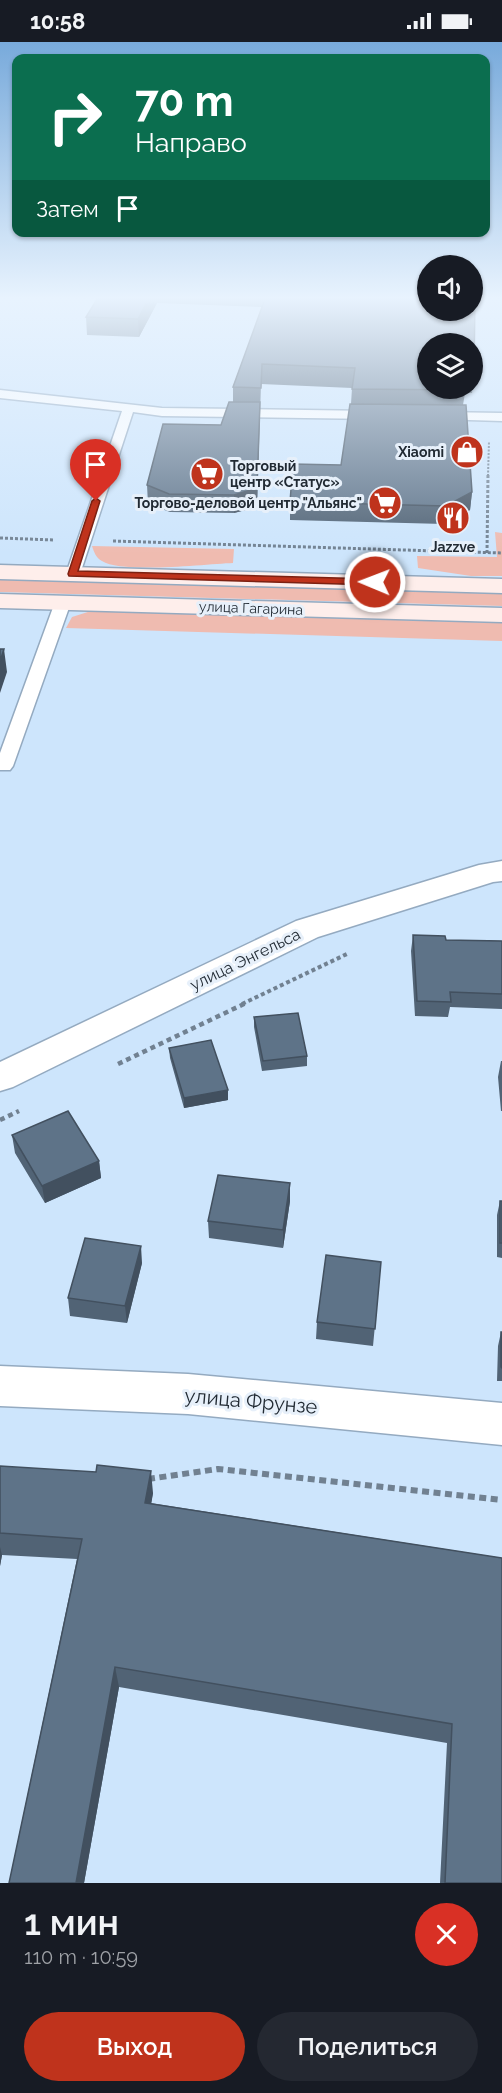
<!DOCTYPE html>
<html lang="ru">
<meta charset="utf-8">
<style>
:root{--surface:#171b24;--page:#242831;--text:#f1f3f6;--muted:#9ea1a6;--accent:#bf331c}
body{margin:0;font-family:Raleway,sans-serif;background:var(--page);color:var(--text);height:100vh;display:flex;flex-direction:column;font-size:22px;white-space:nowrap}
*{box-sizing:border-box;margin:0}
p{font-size:20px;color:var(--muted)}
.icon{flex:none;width:33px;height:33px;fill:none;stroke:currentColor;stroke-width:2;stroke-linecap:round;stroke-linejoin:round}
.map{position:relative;height:1841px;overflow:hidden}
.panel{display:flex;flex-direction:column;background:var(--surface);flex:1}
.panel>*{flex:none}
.hud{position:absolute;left:12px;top:12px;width:478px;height:183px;border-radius:12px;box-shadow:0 2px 4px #0004;background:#0b6e4f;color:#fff;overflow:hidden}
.controls{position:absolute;left:417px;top:213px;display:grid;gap:12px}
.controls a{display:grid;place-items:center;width:66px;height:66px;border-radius:50%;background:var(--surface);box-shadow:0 2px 4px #0004;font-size:30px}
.pin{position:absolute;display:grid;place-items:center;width:51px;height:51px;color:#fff;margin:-62px -26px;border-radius:50% 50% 50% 0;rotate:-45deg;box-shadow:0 0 6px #0007}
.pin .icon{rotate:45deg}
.me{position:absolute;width:66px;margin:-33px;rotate:271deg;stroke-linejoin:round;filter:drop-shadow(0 0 4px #0008)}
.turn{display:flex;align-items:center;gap:21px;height:126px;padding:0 24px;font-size:27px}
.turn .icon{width:78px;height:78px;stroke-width:2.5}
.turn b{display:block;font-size:42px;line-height:51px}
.then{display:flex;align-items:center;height:57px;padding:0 24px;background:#0003;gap:12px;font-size:22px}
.round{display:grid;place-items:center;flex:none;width:63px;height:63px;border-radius:32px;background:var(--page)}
.head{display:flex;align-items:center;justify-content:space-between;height:102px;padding:0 24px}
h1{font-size:36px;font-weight:600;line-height:45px}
.button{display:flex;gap:12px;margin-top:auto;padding:12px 24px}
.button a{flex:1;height:69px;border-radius:36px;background:var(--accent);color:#fff;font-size:24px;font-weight:600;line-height:69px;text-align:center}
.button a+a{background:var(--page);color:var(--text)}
.status{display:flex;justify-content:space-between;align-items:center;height:42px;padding:0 30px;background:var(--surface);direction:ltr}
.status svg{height:16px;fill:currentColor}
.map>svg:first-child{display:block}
.green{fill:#efbbb0}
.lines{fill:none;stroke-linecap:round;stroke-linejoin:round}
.service-casing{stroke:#94aac0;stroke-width:3}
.minor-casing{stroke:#94aac0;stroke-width:3}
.secondary-casing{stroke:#94aac0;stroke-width:3}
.path-far4{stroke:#718191;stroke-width:2;stroke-dasharray:2 1.5;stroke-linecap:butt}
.path-far3{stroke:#718191;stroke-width:3;stroke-dasharray:3 2;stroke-linecap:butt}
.path-far2{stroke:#718191;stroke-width:4;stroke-dasharray:4 3;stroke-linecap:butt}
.path-far1{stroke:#718191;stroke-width:4.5;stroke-dasharray:5 4;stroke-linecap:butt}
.path{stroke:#718191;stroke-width:6;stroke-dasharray:7 4.5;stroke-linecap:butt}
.service{fill:#fff;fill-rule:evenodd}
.minor{fill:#fff;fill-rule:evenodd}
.secondary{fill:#feeeeb;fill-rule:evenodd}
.wall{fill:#516375;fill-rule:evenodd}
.shaded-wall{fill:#42505f}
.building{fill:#5e7388;stroke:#42505f;stroke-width:1.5}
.route{fill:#bf331c;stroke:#7c2112;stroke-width:1.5}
.labels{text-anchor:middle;stroke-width:6;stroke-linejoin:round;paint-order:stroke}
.far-poi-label{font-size:14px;font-weight:bold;fill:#212a33;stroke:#e7f0fa;text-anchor:end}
.far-street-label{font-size:14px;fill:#212a33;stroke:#e7f0fa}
.street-label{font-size:16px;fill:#212a33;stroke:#e7f0fa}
.near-street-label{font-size:20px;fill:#212a33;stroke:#e7f0fa}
</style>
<div class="status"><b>10:58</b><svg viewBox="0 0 49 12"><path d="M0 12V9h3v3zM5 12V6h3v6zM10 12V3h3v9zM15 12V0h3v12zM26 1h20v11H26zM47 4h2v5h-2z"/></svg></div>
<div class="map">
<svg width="502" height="1841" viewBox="0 0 502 1841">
<rect width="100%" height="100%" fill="#cde5fc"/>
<!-- green -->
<path class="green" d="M495,490L502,491V534H471L418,526L417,514L497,515Z
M92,504L234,507L233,521C206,522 122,532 102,519C96,516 94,510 92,504Z
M0,537L502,552V564L0,550Z
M91,569L502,581V599L66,586L72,575Z"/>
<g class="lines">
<defs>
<path id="service" d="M0,348L162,366L375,369L381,373L375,377L162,374L133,370L80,532L73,536L66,532L122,369L0,356Z
M440,370L502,371V379L436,377L434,374Z
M63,555L71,560L13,724L10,728H0V711L55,560Z"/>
<path id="minor" d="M502,819V839L493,840L318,895L13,1045L0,1049V1020L296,879L479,823Z
M0,1324L188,1332L502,1361V1403L188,1372L0,1364Z"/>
<path id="secondary" d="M0,523L502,537V551L0,537Z
M0,552L502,566V580L0,566Z"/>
</defs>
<!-- service casing -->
<use href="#service" class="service-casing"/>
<!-- minor casing -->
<use href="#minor" class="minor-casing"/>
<!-- secondary casing -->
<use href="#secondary" class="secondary-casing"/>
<!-- path-far4 -->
<path class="path-far4" d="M488,434L489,399"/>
<!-- path-far3 -->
<path class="path-far3" d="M0,496L54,498
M113,499L502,511
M487,511L488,432"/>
<!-- path-far2 -->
<path class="path-far2" d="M242,962L349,911"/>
<!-- path-far1 -->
<path class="path-far1" d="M118,1022L246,961
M0,1078L19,1069"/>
<!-- path -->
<path class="path" d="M148,1437L218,1427L502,1458"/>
<!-- service -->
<use href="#service" class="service"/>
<!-- minor -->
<use href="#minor" class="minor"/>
<!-- secondary -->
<use href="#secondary" class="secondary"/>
</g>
<!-- wall -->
<path class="wall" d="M99,254H428V268H472V254H475L474,332L472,351H465L463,363H466L472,450L470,468L444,482L290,478V460L293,422L341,423L350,362H351L352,346L261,342L257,465L234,471L170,470L148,462L147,443L163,382L221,383L229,360H233V345L262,265L157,261L139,295L87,293L86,275ZM428,302H472V346H428Z
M413,893L446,898L502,899V967L450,965L448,975L415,974L411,909Z
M254,975L307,1014V1024L262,1029L254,985Z
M169,1006L228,1058L184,1066L170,1016Z
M501,1019H502V1069H501L498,1035Z
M12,1093L99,1119L101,1136L45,1161L15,1111Z
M290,1141V1159L283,1206L209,1196L208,1179Z
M500,1159H502V1216L497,1215V1173Z
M381,1220L373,1304L316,1297L317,1280Z
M142,1221L127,1281L70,1274L68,1256Z
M501,1290H502V1339H497L498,1304Z
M0,1424L153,1451L151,1461L502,1516V1841H440L447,1701L119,1645L84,1841H9L77,1517L2,1513L0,1524Z"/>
<!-- shaded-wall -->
<path class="shaded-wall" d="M150,254H157V261L139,295L138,277Z
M260,360L257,465L234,471V453Z
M472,450L470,468L444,482L446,464Z
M4,607L7,630L0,651V619Z
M228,1048V1058L184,1066V1056Z
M99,1119L101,1136L45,1161L42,1144Z
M290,1141V1159L283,1206V1188Z
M141,1204L142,1221L127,1281L125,1264Z
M151,1429L153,1451L148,1482L145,1461Z
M0,1505L2,1513L0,1524Z
M115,1625L119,1645L84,1841H76Z"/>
<!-- building -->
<path class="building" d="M99,254H150L138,277L86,275Z
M266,254H428V268H472V254H475L474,332H472V302H428V346H465V348L352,347L355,326L262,322L261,346L233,345Z
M229,360H260L257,446L234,453L169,452L147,443L163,382L221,383Z
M350,362L466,363L472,450L446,464L290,460L293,422L341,423Z
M0,607H4L0,619Z
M413,893L445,894L446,898L502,899V952L450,950L451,960L417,959Z
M298,971L307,1014L263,1019L254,975Z
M211,998L228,1048L184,1056L169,1006Z
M68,1069L99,1119L42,1144L12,1093Z
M218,1133L290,1141L283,1188L208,1179Z
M500,1159H502V1201H500Z
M85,1196L141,1204L125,1264L68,1256Z
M326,1213L381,1220L375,1287L317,1280Z
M501,1290H502V1326L501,1325Z
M97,1423L151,1429L145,1461L502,1516V1841H445L452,1682L115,1625L76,1841H9L82,1497L0,1491V1424L96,1430Z"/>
<!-- sky -->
<linearGradient id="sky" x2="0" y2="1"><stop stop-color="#78aadb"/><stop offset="0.5" stop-color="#e8f3fe"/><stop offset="1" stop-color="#e8f3fe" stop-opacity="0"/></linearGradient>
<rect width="502" height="512" fill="url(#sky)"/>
<!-- route -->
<path class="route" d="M96,456L100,459L78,529L375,537L379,540L375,543L69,534L68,532L92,459Z"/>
<!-- icons -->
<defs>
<symbol id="shop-disc" viewBox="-11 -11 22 22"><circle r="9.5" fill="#bf331c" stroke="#e7f0fa"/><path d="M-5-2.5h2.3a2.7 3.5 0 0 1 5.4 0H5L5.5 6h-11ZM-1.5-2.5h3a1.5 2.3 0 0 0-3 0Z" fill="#fff"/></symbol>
<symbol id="supermarket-disc" viewBox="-11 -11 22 22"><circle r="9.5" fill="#bf331c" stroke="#e7f0fa"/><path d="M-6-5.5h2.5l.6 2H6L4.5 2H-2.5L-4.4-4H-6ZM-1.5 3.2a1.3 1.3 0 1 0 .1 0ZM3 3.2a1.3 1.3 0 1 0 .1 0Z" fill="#fff"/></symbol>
<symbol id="restaurant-disc" viewBox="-11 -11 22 22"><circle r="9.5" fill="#bf331c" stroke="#e7f0fa"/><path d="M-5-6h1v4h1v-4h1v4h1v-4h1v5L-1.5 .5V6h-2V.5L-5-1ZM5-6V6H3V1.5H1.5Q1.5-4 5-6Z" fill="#fff"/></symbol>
</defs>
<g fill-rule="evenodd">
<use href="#shop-disc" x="448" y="391" width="38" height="38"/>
<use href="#supermarket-disc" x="188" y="413" width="38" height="38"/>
<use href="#supermarket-disc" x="366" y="442" width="38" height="38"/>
<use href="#restaurant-disc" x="434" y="457" width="38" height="38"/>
</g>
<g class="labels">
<!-- far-poi labels -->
<g class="far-poi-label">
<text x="444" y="415">Xiaomi</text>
<text x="230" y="429" text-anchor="start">Торговый<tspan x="230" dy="16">центр «Статус»</tspan></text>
<text x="362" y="466">Торгово-деловой центр "Альянс"</text>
<text x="453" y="510" text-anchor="middle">Jazzve</text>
</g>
<!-- far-street labels -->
<g class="far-street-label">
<text transform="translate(251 566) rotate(2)" y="5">улица Гагарина</text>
</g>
<!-- street labels -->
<g class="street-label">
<text transform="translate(245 917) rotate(-26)" y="6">улица Энгельса</text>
</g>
<!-- near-street labels -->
<g class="near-street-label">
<text transform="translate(251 1359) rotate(5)" y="7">улица Фрунзе</text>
</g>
</g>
</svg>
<div class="controls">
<a><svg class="icon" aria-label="sound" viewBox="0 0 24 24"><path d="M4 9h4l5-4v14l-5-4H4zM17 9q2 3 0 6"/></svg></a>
<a><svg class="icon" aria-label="layers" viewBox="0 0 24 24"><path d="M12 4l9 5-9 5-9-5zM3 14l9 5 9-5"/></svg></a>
</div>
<div class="pin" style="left:96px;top:459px;background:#d93025"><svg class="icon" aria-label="arrive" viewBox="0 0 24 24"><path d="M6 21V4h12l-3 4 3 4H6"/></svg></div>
<svg class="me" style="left:375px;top:540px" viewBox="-20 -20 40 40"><circle r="17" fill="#bf331c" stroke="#fff" stroke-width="3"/><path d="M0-11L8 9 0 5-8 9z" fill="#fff"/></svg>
<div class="hud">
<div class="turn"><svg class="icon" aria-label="right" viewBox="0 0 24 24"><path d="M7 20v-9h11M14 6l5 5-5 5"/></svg><div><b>70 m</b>Направо</div></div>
<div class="then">Затем<svg class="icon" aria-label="arrive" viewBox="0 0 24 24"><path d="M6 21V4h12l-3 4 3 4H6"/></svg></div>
</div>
</div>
<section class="panel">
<div class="head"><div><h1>1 мин</h1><p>110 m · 10:59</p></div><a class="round" style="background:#d93025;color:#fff"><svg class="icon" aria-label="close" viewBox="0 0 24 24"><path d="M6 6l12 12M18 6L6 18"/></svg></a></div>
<div class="button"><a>Выход</a><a>Поделиться</a></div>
</section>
